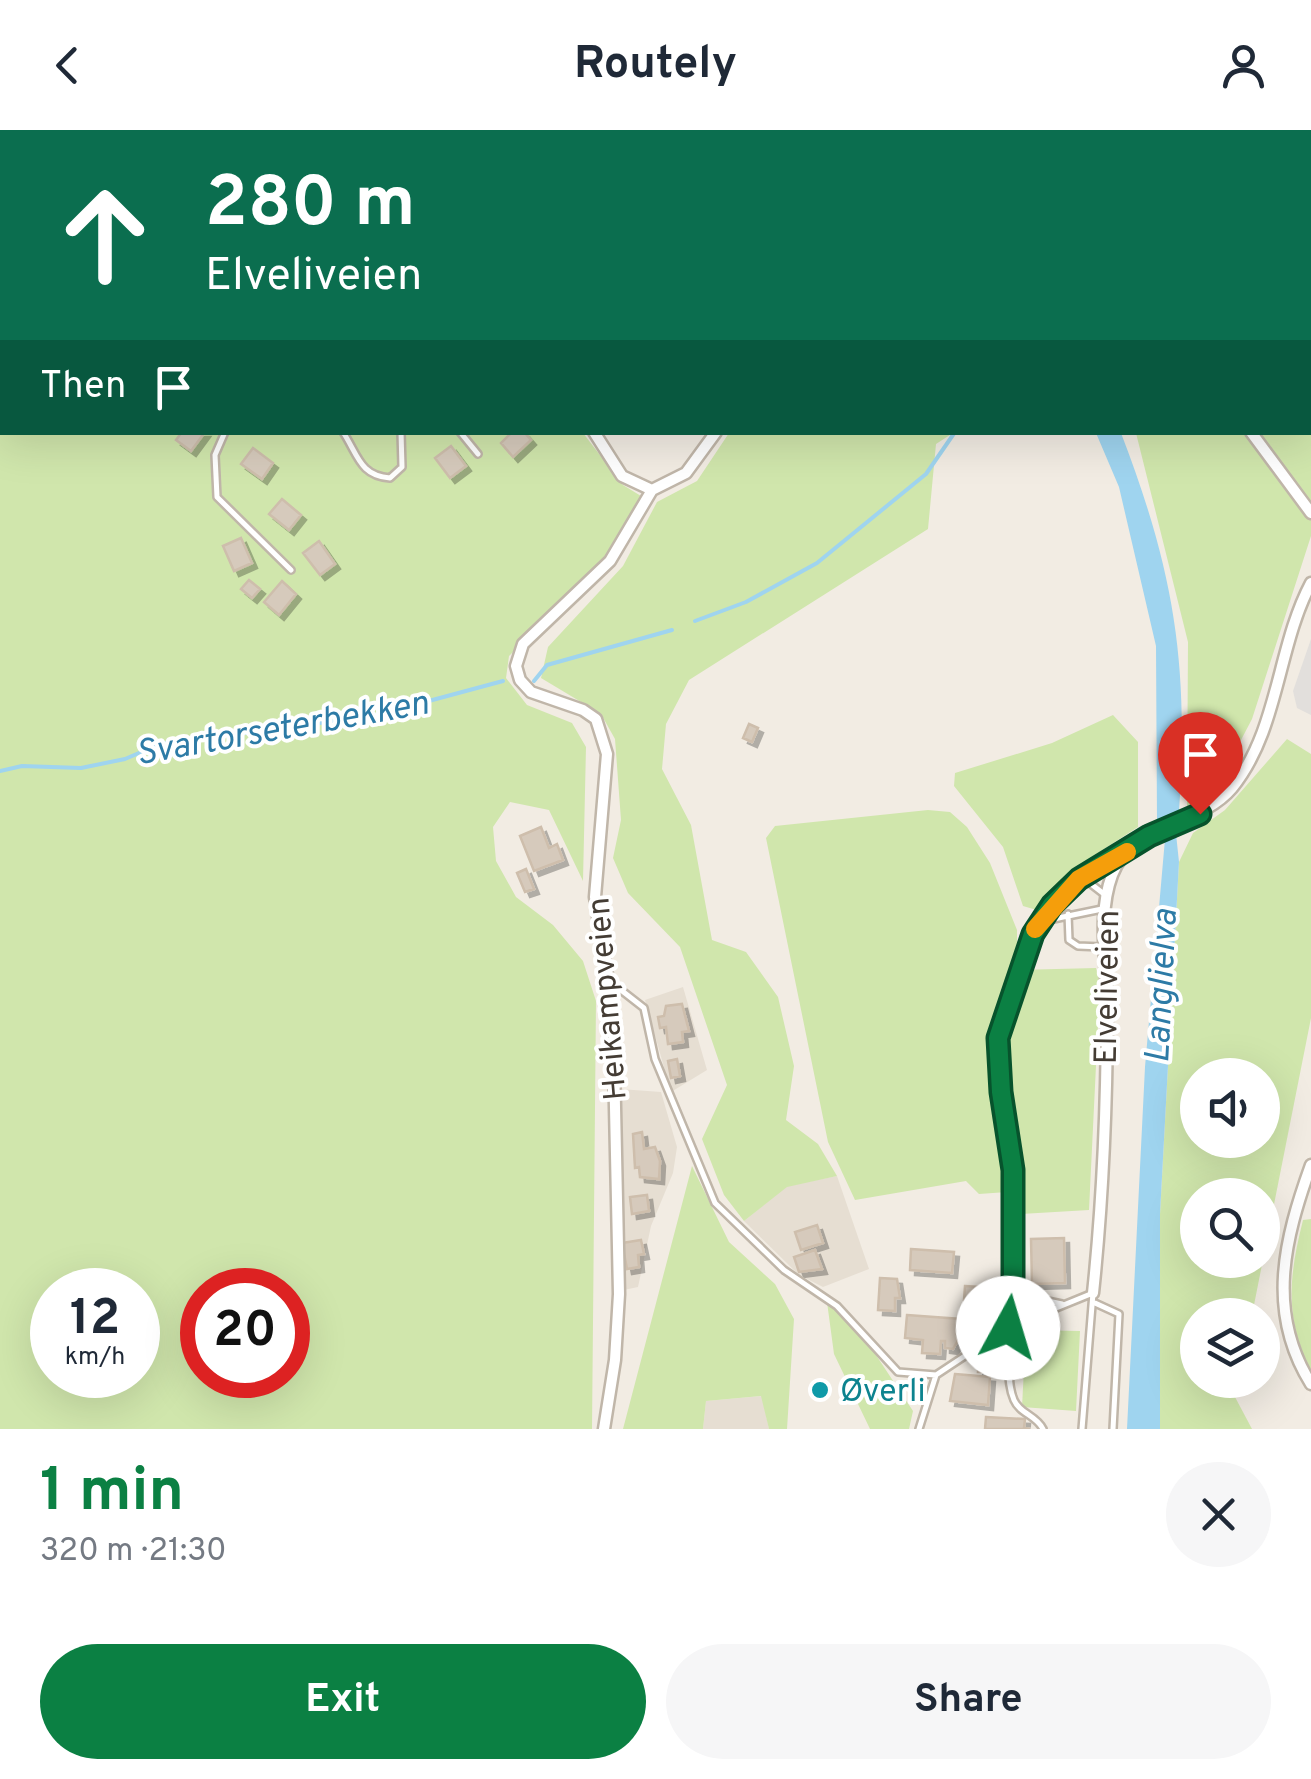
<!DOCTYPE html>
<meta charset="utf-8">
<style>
:root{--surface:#fff;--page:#f6f6f7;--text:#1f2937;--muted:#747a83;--accent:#0b8043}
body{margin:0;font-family:Overpass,sans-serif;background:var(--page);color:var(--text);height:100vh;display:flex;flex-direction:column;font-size:38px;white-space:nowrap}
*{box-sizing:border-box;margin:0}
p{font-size:32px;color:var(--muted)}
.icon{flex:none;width:55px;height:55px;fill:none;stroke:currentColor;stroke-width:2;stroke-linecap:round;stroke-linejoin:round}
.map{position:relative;height:1299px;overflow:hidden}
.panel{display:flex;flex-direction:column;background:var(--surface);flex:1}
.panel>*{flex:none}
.guide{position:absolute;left:0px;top:0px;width:1312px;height:305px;box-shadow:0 10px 40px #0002;background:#0b6e4f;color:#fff;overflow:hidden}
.controls{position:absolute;left:1180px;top:928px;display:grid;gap:20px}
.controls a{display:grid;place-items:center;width:100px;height:100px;border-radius:50%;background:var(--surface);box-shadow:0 10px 40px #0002;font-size:50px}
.speed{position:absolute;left:30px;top:1138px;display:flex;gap:20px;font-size:50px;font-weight:700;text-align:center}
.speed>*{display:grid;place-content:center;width:130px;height:130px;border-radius:50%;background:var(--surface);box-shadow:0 10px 40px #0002;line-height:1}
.speed small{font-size:25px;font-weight:400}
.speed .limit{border:15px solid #d22;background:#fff;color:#111}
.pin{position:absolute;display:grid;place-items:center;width:85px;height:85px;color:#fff;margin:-102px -42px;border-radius:50% 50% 50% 0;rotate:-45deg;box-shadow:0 0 10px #0007}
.pin .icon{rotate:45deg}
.me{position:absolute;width:110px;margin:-55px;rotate:6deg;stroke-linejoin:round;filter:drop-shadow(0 0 8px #0008)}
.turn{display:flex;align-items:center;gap:35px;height:210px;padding:0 40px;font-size:45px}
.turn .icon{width:130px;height:130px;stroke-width:2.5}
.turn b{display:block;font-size:70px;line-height:85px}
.then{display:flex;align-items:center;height:95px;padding:0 40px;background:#0003;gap:20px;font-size:38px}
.round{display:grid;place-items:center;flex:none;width:105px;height:105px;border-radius:52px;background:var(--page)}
.head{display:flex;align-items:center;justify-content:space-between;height:170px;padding:0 40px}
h1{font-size:60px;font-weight:700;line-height:75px;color:var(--accent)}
.button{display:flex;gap:20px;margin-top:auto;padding:20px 40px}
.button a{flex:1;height:115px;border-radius:60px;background:var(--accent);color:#fff;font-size:40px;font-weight:700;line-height:115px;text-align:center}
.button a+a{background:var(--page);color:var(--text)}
header{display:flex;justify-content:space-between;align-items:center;height:130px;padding:0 40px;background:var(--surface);font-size:45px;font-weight:700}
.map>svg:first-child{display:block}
.residential{fill:#e6ded2}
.green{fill:#d0e6ac;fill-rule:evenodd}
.parking{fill:#e2dfdc}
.water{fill:#9fd4ef}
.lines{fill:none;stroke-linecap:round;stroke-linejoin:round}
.stream{stroke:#9fd4ef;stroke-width:4}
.building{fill:#d6cabc;stroke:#cebeac;stroke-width:2.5;filter:url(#shadow)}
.lane-casing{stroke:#c0b6a9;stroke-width:10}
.street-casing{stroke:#c0b6a9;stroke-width:15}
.lane{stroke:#fff;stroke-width:5}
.street{stroke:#fff;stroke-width:10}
.route-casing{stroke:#07532c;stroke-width:25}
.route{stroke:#0b8043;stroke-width:18}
.slow{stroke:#f59e0b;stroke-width:18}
.culture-dot{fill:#0f9aa8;stroke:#fff;stroke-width:4}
.labels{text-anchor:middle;stroke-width:8;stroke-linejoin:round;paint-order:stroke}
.street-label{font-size:32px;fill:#443c34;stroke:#fff}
.culture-label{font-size:32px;fill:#0d838f;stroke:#fff;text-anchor:start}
.water-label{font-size:35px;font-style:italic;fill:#2d7ba6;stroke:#fff}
</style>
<header><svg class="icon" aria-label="back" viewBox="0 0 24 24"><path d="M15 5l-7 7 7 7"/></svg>Routely<svg class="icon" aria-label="person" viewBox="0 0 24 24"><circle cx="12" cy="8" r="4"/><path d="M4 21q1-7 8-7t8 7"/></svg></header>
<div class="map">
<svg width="1311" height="1299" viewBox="0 0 1311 1299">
<defs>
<filter id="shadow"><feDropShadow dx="5" dy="5" stdDeviation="0" flood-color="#0004"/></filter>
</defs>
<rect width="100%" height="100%" fill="#f2ece3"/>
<!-- residential -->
<path class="residential" d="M683,857L707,940L671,962L645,870Z
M620,959L661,962L677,1017L673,1043L651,1096L638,1157L619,1161Z
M837,1046L869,1139L823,1157L799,1145L744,1091L787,1056Z
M762,1266L769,1299H703L706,1271Z"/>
<!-- green -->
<path class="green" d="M0,0L153,2H2V302L583,303L623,355L641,366L596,441L509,526L506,548L527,575L572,593L586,617L583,751L549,680L510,672L493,697L496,731L516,767L553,795L583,831L596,871L592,1299H0ZM52,1160H138V1245H52ZM202,1160H288V1245H202Z
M364,0H724L365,2Z
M1311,193V406L1252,589L1219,652L1187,678L1188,512L1136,303L1310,302Z
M729,303H953L936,314L928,399L689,550L666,594L662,639L691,695L712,810L746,822L778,867L794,936L786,990L818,1014L837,1046L787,1057L744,1091L724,1065L702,1009L727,955L680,817L628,763L613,728L621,690L615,609L601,584L541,548L548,517L623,436L657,372L697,351Z
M1113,585L1138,612V697L1093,726L1040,781L1023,776L1003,717L954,656L955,643L1052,613Z
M1287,609L1311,624V888L1252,1185H1198V1250H1239L1235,1267L1252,1299H1160V1084L1179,732L1193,703L1225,680ZM1198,945H1262V1010H1198ZM1198,1065H1262V1130H1198Z
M928,680L950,682L967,697L990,733L1017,800V840L1096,838L1100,853L1089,1080L1021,1084L1007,1062L979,1064L966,1051L855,1070L828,1012L766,708L775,696Z
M692,1036L729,1112L775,1154L794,1189L787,1299H769L761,1266L706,1271L703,1299H623Z
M1311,1089V1241C1284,1188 1289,1146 1303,1090Z
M827,1172L870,1216L913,1281L909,1299H870L834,1224Z
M1026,1200L1080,1201L1076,1281L1022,1277Z"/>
<!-- parking -->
<path class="parking" d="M1311,509V585L1297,578L1293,561Z"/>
<!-- water -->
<path class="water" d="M1096,303H1121C1174,441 1189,533 1179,681L1174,685L1179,732L1160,1084V1299H1127L1145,937L1165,709L1163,692L1157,690L1156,516L1119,357Z"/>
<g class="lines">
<!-- stream -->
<path class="stream" d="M695,491L746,472L817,433L926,344L955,302
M534,551L547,535L672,500
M0,641L22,636L81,638L125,629L160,614L373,586L503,551"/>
</g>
<!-- building -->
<path class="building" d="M182,302H205L191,321L176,310Z
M512,302H524L531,310L513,327L501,313Z
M451,316L466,336L450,348L435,328Z
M253,318L273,333L262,349L241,334Z
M282,369L301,385L289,400L269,384Z
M241,408L252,433L234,441L223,416Z
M319,411L335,434L320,445L303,423Z
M249,450L260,459L252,468L241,459Z
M282,451L296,464L279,485L264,472Z
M749,594L758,598L752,612L743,608Z
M541,697L549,718L557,714L563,730L534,741L520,706Z
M526,739L534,759L525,762L517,743Z
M682,874L689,901L682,902L683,912L668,914L666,897L660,898L658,887L664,886L666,876Z
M677,929L680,946L671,948L668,931Z
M642,1002L644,1019L655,1017L660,1031L659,1049L640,1047L639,1037L635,1038L633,1004Z
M647,1065L649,1081L632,1084L630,1067Z
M817,1095L823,1113L801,1120L795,1102Z
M1064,1108L1065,1153L1032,1154L1031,1109Z
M641,1110L644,1124L638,1125L639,1137L627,1139L622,1113Z
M911,1119L954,1122L952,1143L910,1140Z
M815,1120L822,1139L799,1142L794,1127Z
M880,1148L897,1149L900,1168H895V1181L878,1180Z
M965,1156L996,1158L995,1172L964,1170Z
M907,1185L961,1189V1195H970L969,1208L960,1207L953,1219L945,1218V1211H941L940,1224L922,1223L923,1210L905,1208Z
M979,1225L993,1226L992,1242H978Z
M955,1244L990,1247L988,1275L950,1271Z
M986,1287L1025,1289L1024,1298L1030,1299H985Z"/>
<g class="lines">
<defs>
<path id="lane" d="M225,302L215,325L217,367L291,440
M343,302C358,325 360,346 390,348L402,337L401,302
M460,302L478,324
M1082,747L1104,764
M1068,784L1069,810L1078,816L1102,817
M1039,792L1102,779
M612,853L644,878L655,929L715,1073L784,1140L837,1176L898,1242L936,1245L1007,1198L1093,1163L1082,1299
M1014,1164L1062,1174
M1095,1173L1119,1184L1113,1299
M1008,1196L1013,1164V1040L999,938L1001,895L1039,792L1079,749L1120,725
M1003,1203C1012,1225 1005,1250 1014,1270C1020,1284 1036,1285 1043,1299
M919,1299L936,1245"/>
<path id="street" d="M174,0L177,2
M985,0L989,2
M594,302L622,346L652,360L686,343L716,302
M1251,302L1311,383
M1311,1035C1284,1110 1266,1182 1311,1254
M1093,1163C1103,1068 1107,969 1107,874C1107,832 1097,785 1112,745C1131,694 1199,697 1232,658C1279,600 1277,517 1311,453
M604,1299L615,1230L619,1164L613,884L595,767L607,624L596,589L583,580L531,562L520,550L516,536L523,514L610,431L652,360"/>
</defs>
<!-- lane casing -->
<use href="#lane" class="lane-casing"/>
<!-- street casing -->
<use href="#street" class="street-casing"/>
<!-- lane -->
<use href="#lane" class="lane"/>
<!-- street -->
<use href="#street" class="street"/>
</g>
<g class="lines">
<defs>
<path id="route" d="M1008,1198L1013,1164V1040L1001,962L998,908L1033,804L1052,775L1079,749L1149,706L1200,684"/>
</defs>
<!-- route casing -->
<use href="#route" class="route-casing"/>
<!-- route -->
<use href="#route" class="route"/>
<!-- slow -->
<path class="slow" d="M1035,799L1079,749L1127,722"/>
</g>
<!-- markers -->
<circle class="culture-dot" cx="820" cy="1260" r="10"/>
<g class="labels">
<!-- street labels -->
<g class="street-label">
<text transform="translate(1106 857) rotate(-89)" y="11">Elveliveien</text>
<text transform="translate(606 869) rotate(-95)" y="11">Heikampveien</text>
</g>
<!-- culture labels -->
<g class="culture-label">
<text x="840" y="1271">Øverli</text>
</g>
<!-- water labels -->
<g class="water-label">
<text transform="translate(282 597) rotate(-10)" y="12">Svartorseterbekken</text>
<text transform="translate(1160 856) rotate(-87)" y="12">Langlielva</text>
</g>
</g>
</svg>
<div class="controls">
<a><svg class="icon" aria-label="sound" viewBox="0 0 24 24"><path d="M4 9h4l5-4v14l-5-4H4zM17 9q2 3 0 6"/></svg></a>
<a><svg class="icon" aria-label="search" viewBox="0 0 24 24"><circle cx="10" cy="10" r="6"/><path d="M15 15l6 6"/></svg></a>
<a><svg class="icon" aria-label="layers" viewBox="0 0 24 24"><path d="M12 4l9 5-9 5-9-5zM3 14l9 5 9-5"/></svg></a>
</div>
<div class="speed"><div>12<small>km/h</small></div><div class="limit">20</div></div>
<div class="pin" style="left:1200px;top:684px;background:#d93025"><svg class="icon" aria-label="arrive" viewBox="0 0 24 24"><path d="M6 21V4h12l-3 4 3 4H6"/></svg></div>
<svg class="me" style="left:1008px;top:1198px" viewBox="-20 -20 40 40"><circle r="19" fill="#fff"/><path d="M0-13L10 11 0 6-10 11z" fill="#0b8043"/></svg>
<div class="guide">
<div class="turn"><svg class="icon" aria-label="ahead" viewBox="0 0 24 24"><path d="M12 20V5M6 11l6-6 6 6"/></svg><div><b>280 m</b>Elveliveien</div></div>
<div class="then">Then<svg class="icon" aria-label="arrive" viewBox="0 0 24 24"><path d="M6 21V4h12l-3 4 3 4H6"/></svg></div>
</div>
</div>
<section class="panel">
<div class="head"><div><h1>1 min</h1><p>320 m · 21:30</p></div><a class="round"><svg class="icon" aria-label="close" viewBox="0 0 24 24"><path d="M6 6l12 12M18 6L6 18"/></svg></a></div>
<div class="button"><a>Exit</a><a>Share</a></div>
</section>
